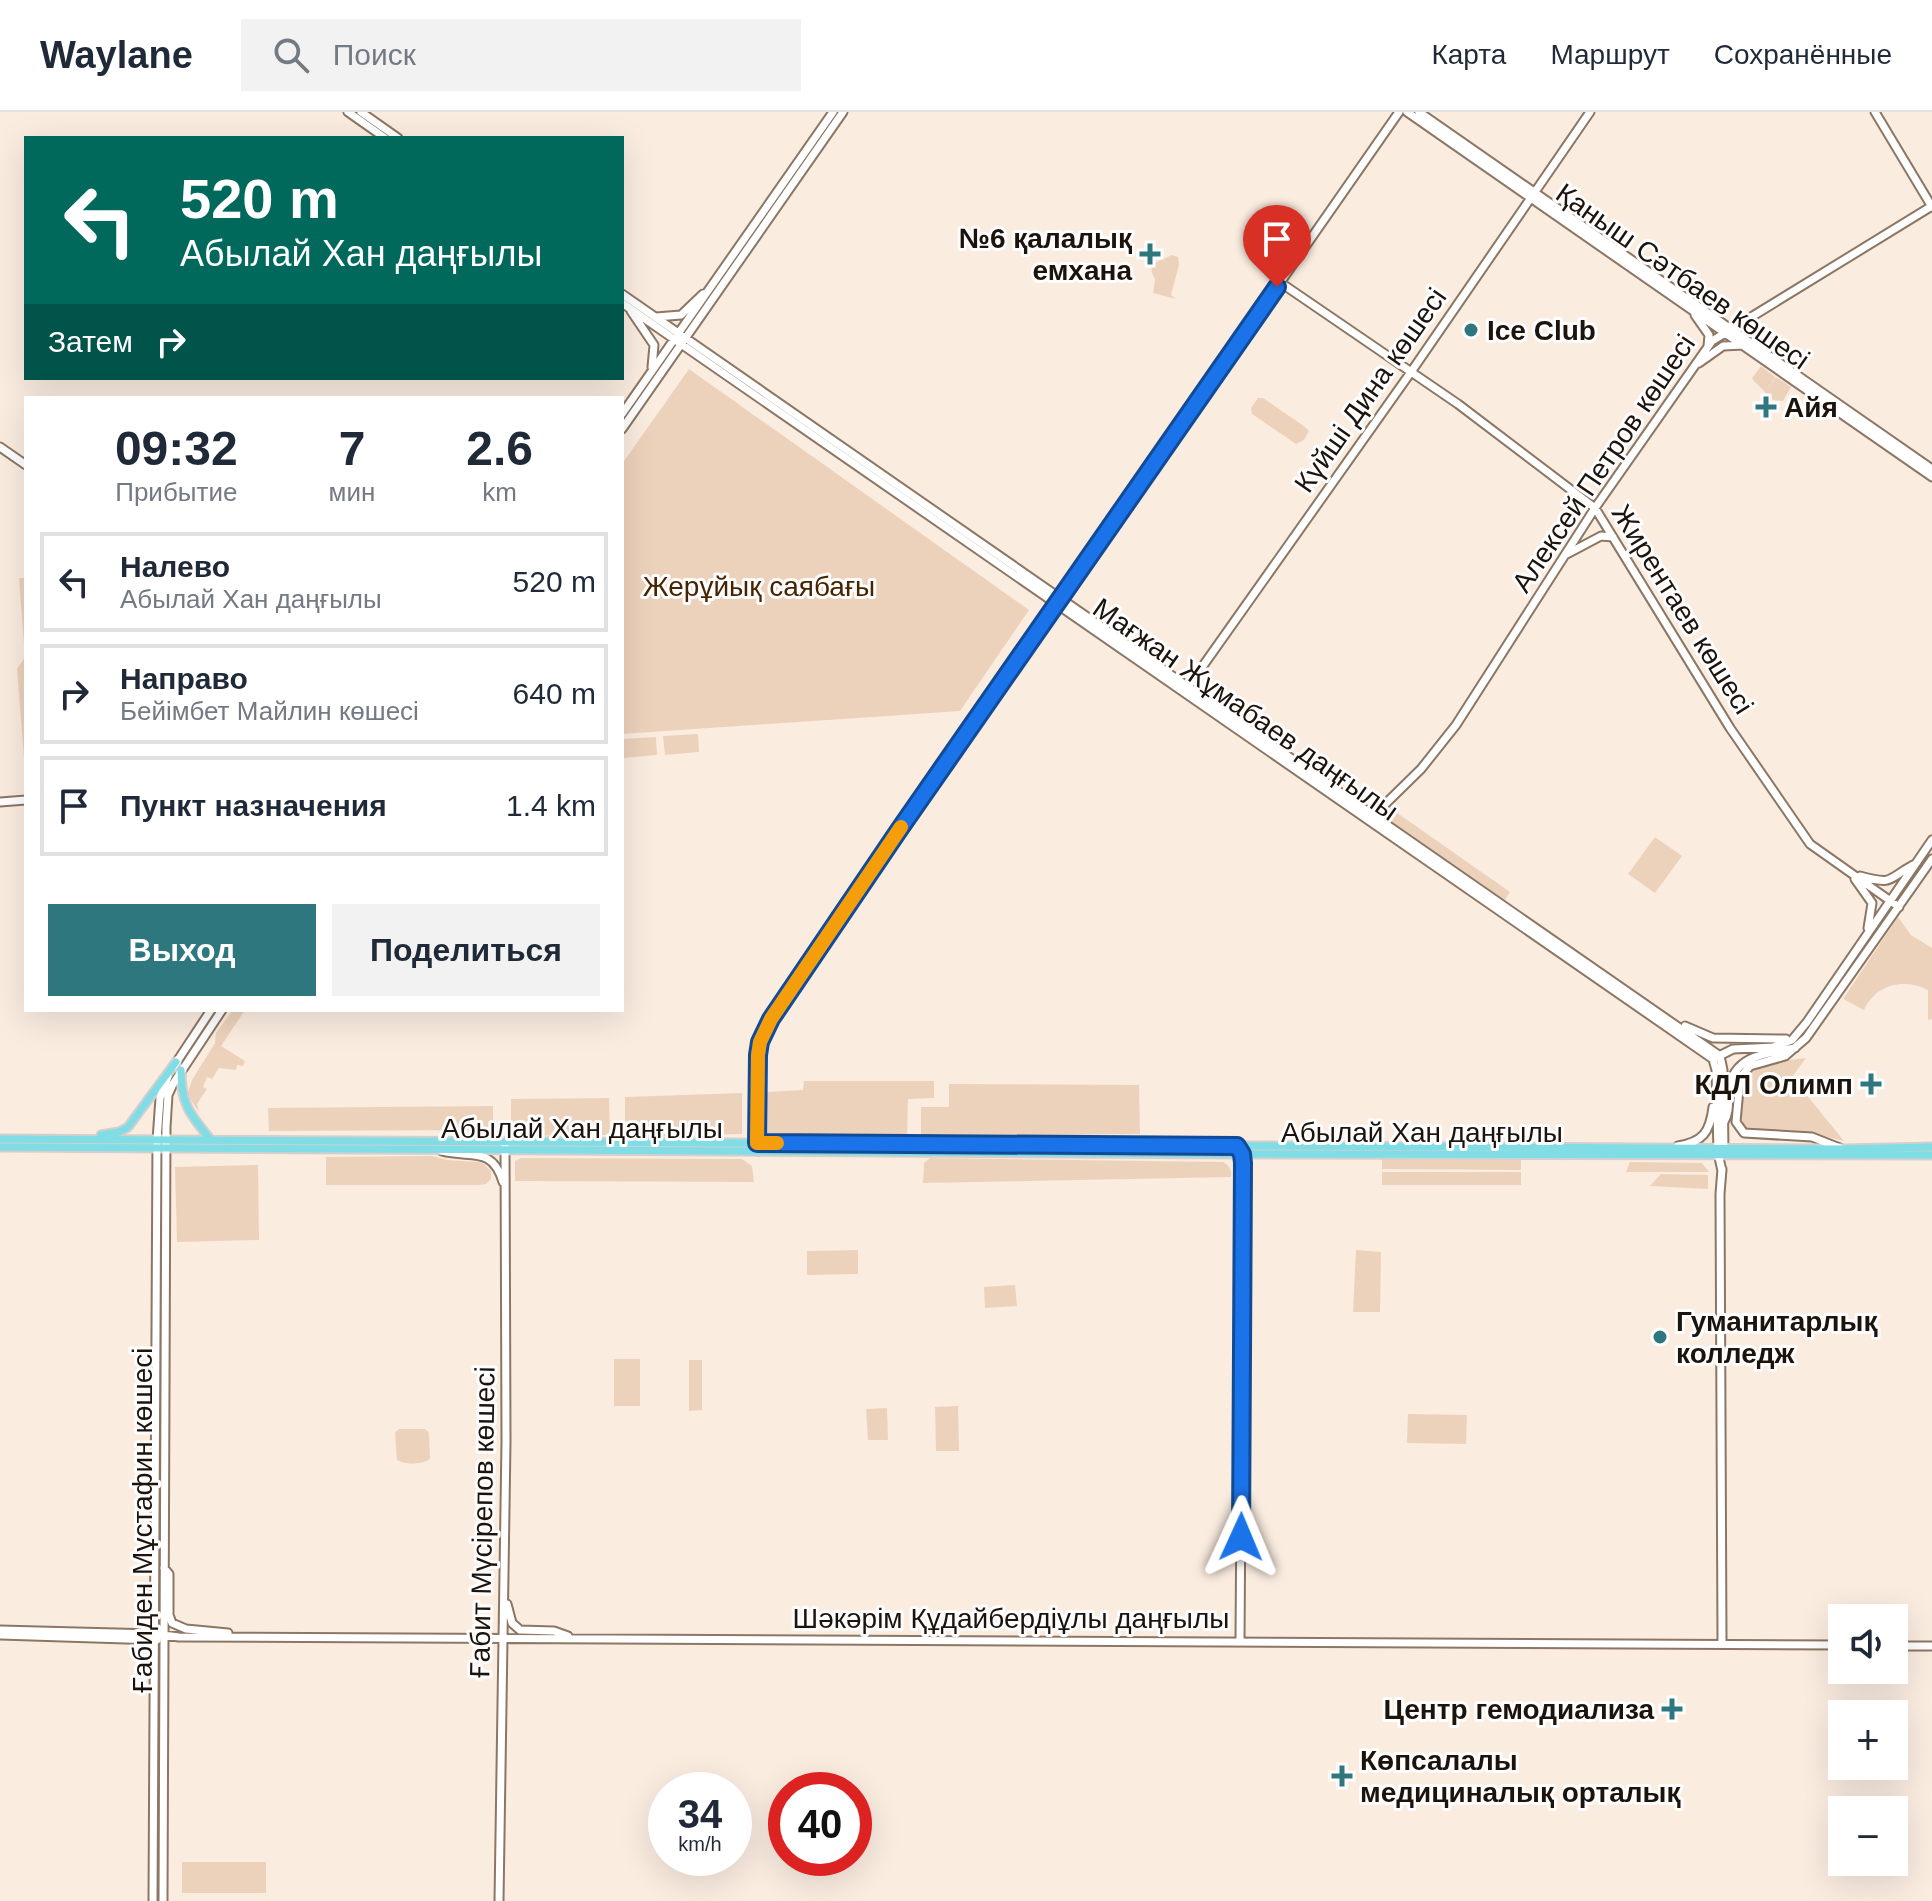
<!DOCTYPE html>
<html lang="ru">
<meta charset="utf-8">
<style>
:root{--surface:#fff;--page:#f2f2f3;--text:#1f2937;--muted:#747a83;--line:#e0e1e3;--accent:#2e777f}
body{margin:0;font-family:Arial,sans-serif;background:var(--page);color:var(--text);height:100vh;display:flex;flex-direction:column;font-size:30px;white-space:nowrap}
*{box-sizing:border-box;margin:0}
p{font-size:26px;color:var(--muted)}
.icon{flex:none;width:44px;height:44px;fill:none;stroke:currentColor;stroke-width:2;stroke-linecap:round;stroke-linejoin:round}
.map{position:relative;flex:1;overflow:hidden}
.side{position:absolute;left:24px;top:284px;width:600px;height:616px;display:flex;flex-direction:column;background:var(--surface);border-radius:0px;box-shadow:0 8px 32px #0002}
.side>*{flex:none}
.banner{position:absolute;left:24px;top:24px;width:600px;height:244px;border-radius:0px;box-shadow:0 8px 32px #0002;background:#00695c;color:#fff;overflow:hidden}
.fabs{position:absolute;left:1828px;top:1492px;display:grid;gap:16px}
.fabs a{display:grid;place-items:center;width:80px;height:80px;border-radius:0px;background:var(--surface);box-shadow:0 8px 32px #0002;font-size:40px}
.speed{position:absolute;left:648px;top:1660px;display:flex;gap:16px;font-size:40px;font-weight:700;text-align:center}
.speed>*{display:grid;place-content:center;width:104px;height:104px;border-radius:50%;background:var(--surface);box-shadow:0 8px 32px #0002;line-height:1}
.speed small{font-size:20px;font-weight:400}
.speed .limit{border:12px solid #d22;background:#fff;color:#111}
.pin{position:absolute;display:grid;place-items:center;width:68px;height:68px;color:#fff;margin:-82px -34px;border-radius:50% 50% 50% 0;rotate:-45deg;box-shadow:0 0 8px #0007}
.pin .icon{rotate:45deg}
.me{position:absolute;width:88px;margin:-44px;rotate:1deg;stroke-linejoin:round;filter:drop-shadow(0 0 6px #0008)}
.turn{display:flex;align-items:center;gap:28px;height:168px;padding:0 24px;font-size:36px}
.turn .icon{width:104px;height:104px;stroke-width:2.5}
.turn b{display:block;font-size:56px;line-height:68px}
.then{display:flex;align-items:center;height:76px;padding:0 24px;background:#0003;gap:16px;font-size:30px}
.eta{display:flex;justify-content:space-evenly;align-items:center;height:136px;text-align:center}
.eta b{font-size:48px;font-weight:800;line-height:56px}
.primary-button{display:flex;gap:16px;margin-top:auto;padding:16px 24px}
.primary-button a{flex:1;height:92px;border-radius:0px;background:var(--accent);color:#fff;font-size:32px;font-weight:800;line-height:92px;text-align:center}
.primary-button a+a{background:var(--page);color:var(--text)}
ul{padding:0;list-style:none}
li{display:flex;align-items:center;gap:24px;height:100px;margin:0 16px 12px;padding:0 8px;border:4px solid var(--line);border-radius:0px}
li div{flex:1}
li b{display:block;font-size:30px}
li em{font-style:normal}
header{display:flex;align-items:center;gap:48px;box-sizing:border-box;height:112px;padding:0 40px;background:var(--surface);border-bottom:2px solid var(--line)}
header strong{font-size:38px}
nav{display:flex;gap:44px;margin-inline-start:auto;font-size:28px}
.search{width:560px;height:72px;background:var(--page);display:flex;align-items:center;gap:20px;box-sizing:border-box;padding:0 28px;border-radius:0px;color:var(--muted);font-size:30px}
.map>svg:first-child{display:block}
.green{fill:#edd2bb}
.lines{fill:none;stroke-linecap:round;stroke-linejoin:round}
.secondary-casing{stroke:#8c7664;stroke-width:11}
.primary-casing{stroke:#d1d0ce;stroke-width:11}
.secondary{stroke:#fff;stroke-width:7}
.primary{stroke:#80dde5;stroke-width:7}
.route-casing{stroke:#114b97;stroke-width:20}
.route{stroke:#1a73e8;stroke-width:14}
.slow{stroke:#f59e0b;stroke-width:14}
.poi-dot{fill:#2e777f;stroke:#fdfdfd;stroke-width:3}
.labels{text-anchor:middle;stroke-width:6;stroke-linejoin:round;paint-order:stroke}
.poi-label{font-size:28px;font-weight:bold;fill:#1b130c;stroke:#fdfdfd;text-anchor:start}
.street-label{font-size:28px;fill:#1b130c;stroke:#fdfdfd}
.park-label{font-size:28px;fill:#472400;stroke:#fdfdfd}
</style>
<header>
<strong>Waylane</strong>
<div class="search"><svg class="icon" aria-label="search" viewBox="0 0 24 24"><circle cx="10" cy="10" r="6"/><path d="M15 15l6 6"/></svg>Поиск</div>
<nav><a>Карта</a><a>Маршрут</a><a>Сохранённые</a></nav>
</header>
<div class="map">
<svg width="1932" height="1789" viewBox="0 0 1932 1789">
<rect width="100%" height="100%" fill="#fbece0"/>
<!-- green -->
<path class="green" d="M1172,143L1178,145L1179,153L1171,183L1176,187L1153,181L1155,167C1144,150 1161,149 1172,143Z
M1761,254L1775,265L1768,276L1776,265L1791,275L1783,289L1773,288L1753,268L1752,266Z
M689,257L1029,498L960,599L622,622V352Z
M1258,286H1263L1305,315L1309,319L1304,328L1296,332L1252,302L1251,296Z
M19,466H26L24,645L17,557L25,545Z
M698,622L699,640L665,643L663,624Z
M656,625L657,643L623,646L622,627Z
M1390,696L1510,780L1504,789L1384,705Z
M1655,725L1682,744L1655,781L1628,762Z
M1898,805L1911,823L1932,836V907L1928,908V878C1904,866 1876,872 1864,898L1843,887Z
M233,898H245L221,934L245,949L243,954L237,953L236,958L219,956L212,967L207,965L203,975L207,977L197,992L199,1000L187,983L192,968L215,931L216,921Z
M1806,946L1792,965L1844,1029L1819,1023L1747,1018C1740,1009 1741,998 1740,987C1737,949 1778,950 1806,946Z
M804,969H934V986L908,987L907,1024H764L767,980L803,978Z
M949,972L1139,973L1140,1022L921,1024V995H949Z
M742,981V1022L625,1025V985Z
M609,986L610,1023L511,1024V987Z
M493,994V1018L269,1019L268,996Z
M432,1044L447,1048L478,1050L484,1052L491,1059V1067L486,1072L480,1073H326V1045Z
M521,1046L742,1047L752,1054L754,1070L515,1069V1049Z
M930,1046L1223,1050C1229,1053 1232,1058 1231,1065L923,1071L924,1051Z
M1382,1047L1521,1048V1058L1382,1057Z
M1630,1050L1702,1051L1709,1060H1626Z
M258,1053L259,1128L177,1130L175,1055Z
M1382,1060H1521V1073H1382Z
M1661,1062L1708,1063V1077L1650,1074Z
M858,1138V1162L807,1163V1139Z
M1356,1138L1381,1140L1380,1200H1353Z
M1015,1173L1017,1194L985,1196L984,1175Z
M614,1247H640V1294H614Z
M689,1248H702V1298L689,1299Z
M958,1294L959,1339H936L935,1295Z
M887,1296L888,1328H868L866,1297Z
M1408,1302L1467,1303L1466,1332L1407,1331Z
M399,1317H425L429,1321L430,1347C422,1353 405,1353 397,1348L395,1321Z
M182,1750H266V1781H182Z"/>
<g class="lines">
<defs>
<path id="secondary" d="M348,0L385,26
M361,0L398,26
M1407,0L1932,365
M1419,0L1932,357
M1875,0L1932,95
M1281,171L1458,292L1595,396L1730,616L1810,732L1899,795
M622,182L1720,944
M622,191L1713,947L1716,958L1718,1041L1722,1059
M631,199L654,233L652,255
M1695,203L1709,223L1708,234
M656,205L681,203L703,182
M1699,251L1723,234L1744,233
M622,302L833,0
M622,317L843,0
M0,335L26,353
M1567,442L1601,424L1613,425
M1188,575L1411,260L1590,0
M0,690L26,688
M1373,704L1421,657L1456,613L1595,396L1712,229L1932,94
M1860,764C1894,773 1886,768 1913,753
M1855,767L1872,791L1868,816
M1685,914L1713,926L1786,927
M1773,935L1792,928L1807,910L1932,728
M1720,944L1723,958L1724,1041
M1717,945L1733,937L1775,935
M174,954L211,898
M1724,1010C1730,1000 1728,989 1729,978C1733,943 1767,941 1795,936
M1678,1034C1703,1030 1710,1020 1713,995
M1840,1036L1812,1025L1744,1021L1736,1010L1740,966L1750,954L1785,944L1806,926L1932,747
M442,1039C470,1047 492,1033 503,1070
M758,1039V943L760,930L771,907L899,718L1399,0
M164,1456L169,1462V1503L172,1511L186,1517L228,1521
M507,1492L512,1511L520,1518L554,1519L568,1524
M0,1518L155,1522L179,1525L1842,1533
M0,1523L157,1528
M1240,1529L1243,1103V1051L1240,1039
M1722,1531L1720,1082L1722,1057
M1894,1534H1932
M153,1789L157,1028L160,986L168,965
M163,1789L166,1015L168,983L173,972L222,898
M499,1789L506,1330L505,1033"/>
<path id="primary" d="M181,958C181,992 189,1001 210,1027
M101,1023L119,1020L128,1015L176,950
M0,1027L1842,1037L1932,1035
M0,1035L1242,1042L1932,1043"/>
</defs>
<!-- secondary casing -->
<use href="#secondary" class="secondary-casing"/>
<!-- primary casing -->
<use href="#primary" class="primary-casing"/>
<!-- secondary -->
<use href="#secondary" class="secondary"/>
<!-- primary -->
<use href="#primary" class="primary"/>
</g>
<g class="lines">
<defs>
<path id="route" d="M1241,1425L1243,1051L1242,1042L1237,1034L757,1031L758,943L760,930L771,907L899,718L1277,175"/>
</defs>
<!-- route casing -->
<use href="#route" class="route-casing"/>
<!-- route -->
<use href="#route" class="route"/>
<!-- slow -->
<path class="slow" d="M777,1031H757L758,943L760,930L771,907L901,715"/>
</g>
<!-- markers -->
<g class="poi-dot">
<path d="M1146 130h8v8h8v8h-8v8h-8v-8h-8v-8h8z"/>
<circle cx="1471" cy="218" r="8"/>
<path d="M1762 283h8v8h8v8h-8v8h-8v-8h-8v-8h8z"/>
<path d="M1867 960h8v8h8v8h-8v8h-8v-8h-8v-8h8z"/>
<circle cx="1660" cy="1225" r="8"/>
<path d="M1668 1585h8v8h8v8h-8v8h-8v-8h-8v-8h8z"/>
<path d="M1338 1652h8v8h8v8h-8v8h-8v-8h-8v-8h8z"/>
</g>
<g class="labels">
<!-- poi labels -->
<g class="poi-label">
<text x="1132" y="136" text-anchor="end">№6 қалалық<tspan x="1132" dy="32">емхана</tspan></text>
<text x="1487" y="228">Ice Club</text>
<text x="1784" y="305">Айя</text>
<text x="1853" y="982" text-anchor="end">КДЛ Олимп</text>
<text x="1676" y="1219">Гуманитарлық<tspan x="1676" dy="32">колледж</tspan></text>
<text x="1654" y="1607" text-anchor="end">Центр гемодиализа</text>
<text x="1360" y="1658">Көпсалалы<tspan x="1360" dy="32">медициналық орталық</tspan></text>
</g>
<!-- street labels -->
<g class="street-label">
<text transform="translate(1683 164) rotate(35)" y="10">Қаныш Сәтбаев көшесі</text>
<text transform="translate(1370 278) rotate(-55)" y="10">Күйші Дина көшесі</text>
<text transform="translate(1603 351) rotate(-56)" y="10">Алексей Петров көшесі</text>
<text transform="translate(1683 497) rotate(58)" y="10">Жирентаев көшесі</text>
<text transform="translate(1246 597) rotate(35)" y="10">Мағжан Жұмабаев даңғылы</text>
<text x="582" y="1026">Абылай Хан даңғылы</text>
<text x="1422" y="1030">Абылай Хан даңғылы</text>
<text transform="translate(142 1408) rotate(-90)" y="10">Ғабиден Мұстафин көшесі</text>
<text transform="translate(482 1410) rotate(-89)" y="10">Ғабит Мүсірепов көшесі</text>
<text x="1011" y="1516">Шәкәрім Құдайбердіұлы даңғылы</text>
</g>
<!-- park labels -->
<g class="park-label">
<text x="759" y="484">Жерұйық саябағы</text>
</g>
</g>
</svg>
<div class="fabs">
<a><svg class="icon" aria-label="sound" viewBox="0 0 24 24"><path d="M4 9h4l5-4v14l-5-4H4zM17 9q2 3 0 6"/></svg></a>
<a>+</a>
<a>−</a>
</div>
<div class="speed"><div>34<small>km/h</small></div><div class="limit">40</div></div>
<div class="pin" style="left:1277px;top:175px;background:#d93025"><svg class="icon" aria-label="arrive" viewBox="0 0 24 24"><path d="M6 21V4h12l-3 4 3 4H6"/></svg></div>
<svg class="me" style="left:1241px;top:1425px" viewBox="-20 -20 40 40"><path d="M0-17L14 15 0 8-14 15z" fill="#1a73e8" stroke="#fff" stroke-width="4"/></svg>
<div class="banner">
<div class="turn"><svg class="icon" aria-label="left" viewBox="0 0 24 24"><path d="M17 20v-9H6M10 6l-5 5 5 5"/></svg><div><b>520 m</b>Абылай Хан даңғылы</div></div>
<div class="then">Затем<svg class="icon" aria-label="right" viewBox="0 0 24 24"><path d="M7 20v-9h11M14 6l5 5-5 5"/></svg></div>
</div>
<section class="side">
<div class="eta">
<div><b>09:32</b><p>Прибытие</p></div>
<div><b>7</b><p>мин</p></div>
<div><b>2.6</b><p>km</p></div>
</div>
<ul>
<li><svg class="icon" aria-label="left" viewBox="0 0 24 24"><path d="M17 20v-9H6M10 6l-5 5 5 5"/></svg><div><b>Налево</b><p>Абылай Хан даңғылы</p></div><em>520 m</em></li>
<li><svg class="icon" aria-label="right" viewBox="0 0 24 24"><path d="M7 20v-9h11M14 6l5 5-5 5"/></svg><div><b>Направо</b><p>Бейімбет Майлин көшесі</p></div><em>640 m</em></li>
<li><svg class="icon" aria-label="arrive" viewBox="0 0 24 24"><path d="M6 21V4h12l-3 4 3 4H6"/></svg><div><b>Пункт назначения</b></div><em>1.4 km</em></li>
</ul>
<div class="primary-button"><a>Выход</a><a>Поделиться</a></div>
</section>
</div>
